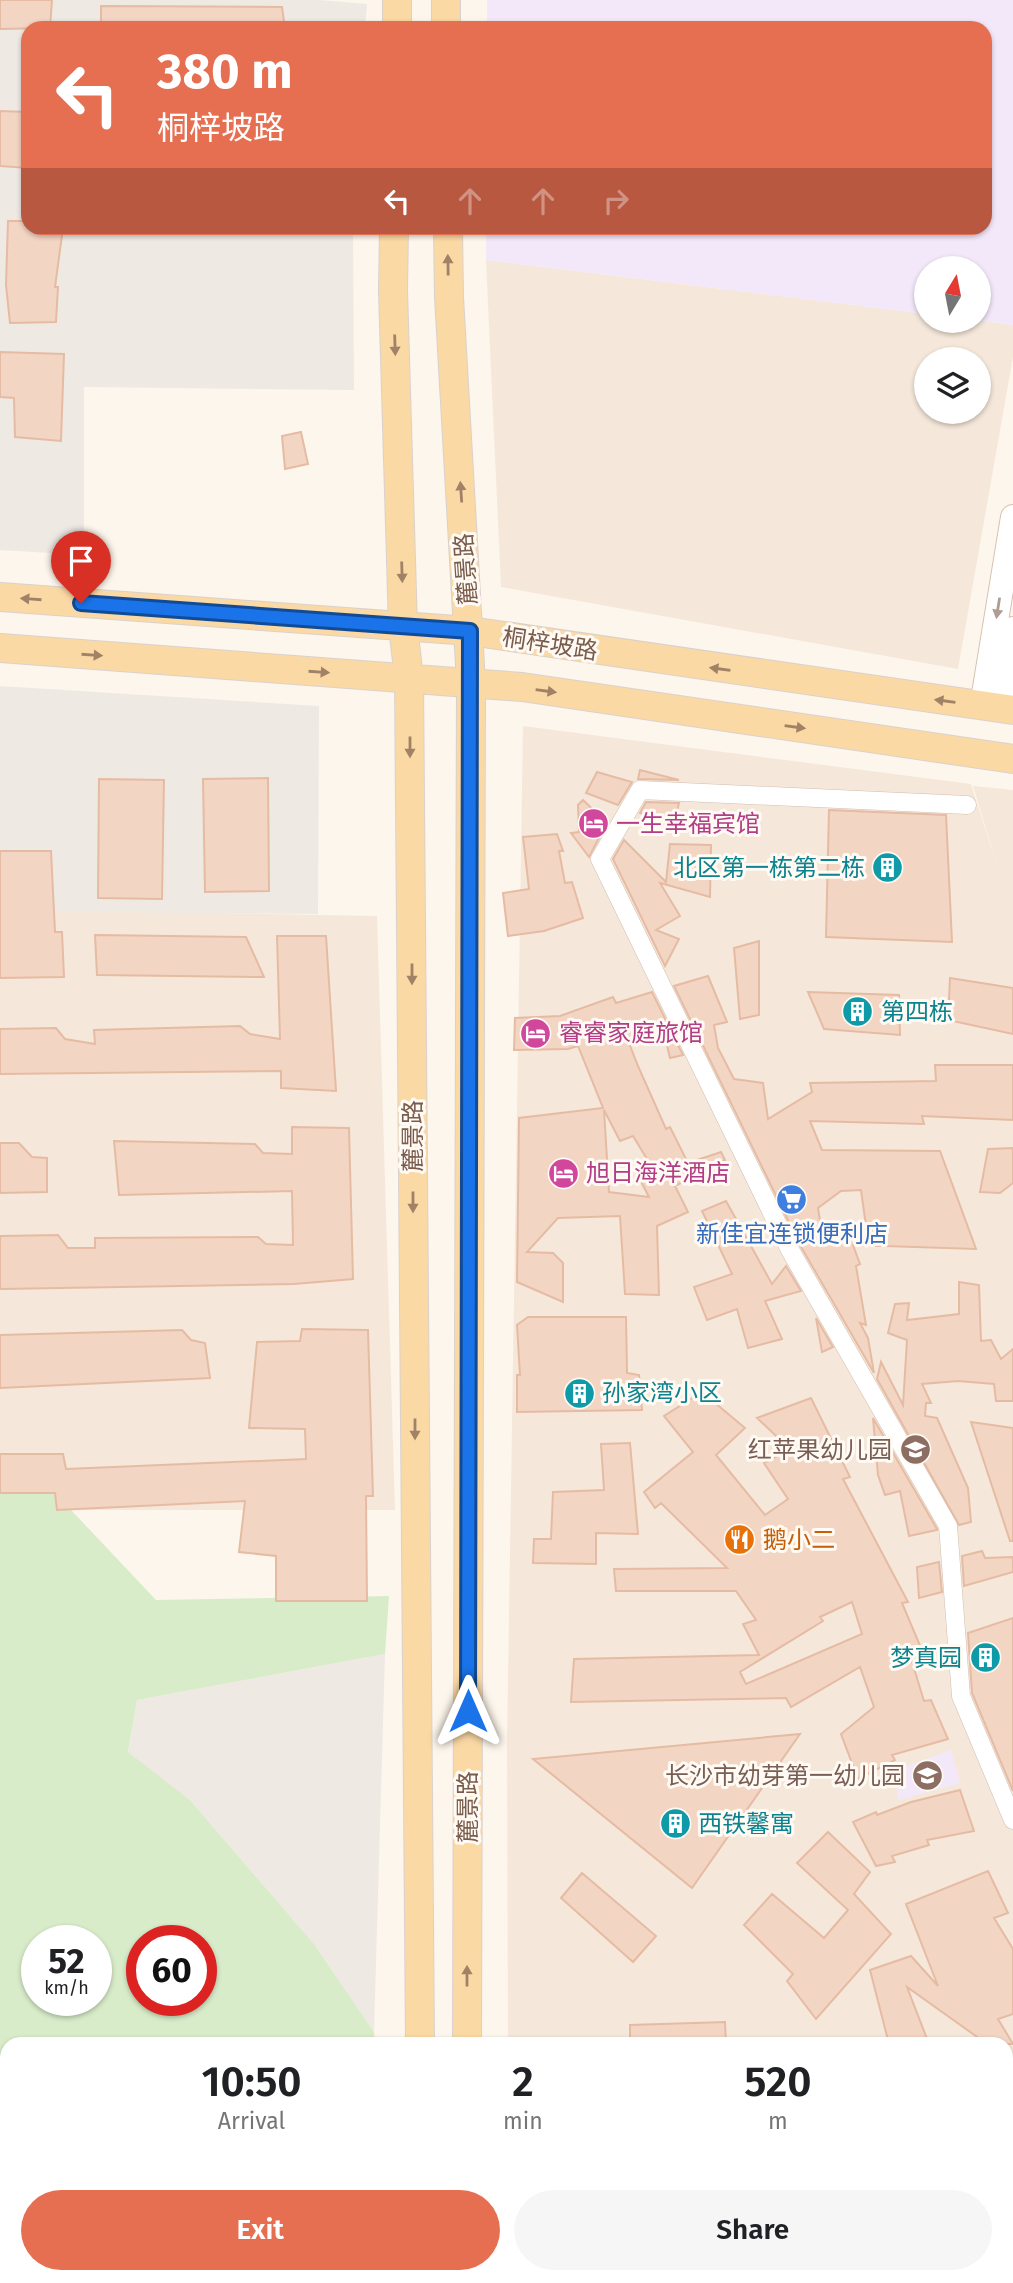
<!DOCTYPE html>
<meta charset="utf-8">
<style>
:root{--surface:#fff;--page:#f6f6f6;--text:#202124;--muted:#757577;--accent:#e76f51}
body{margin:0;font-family:"Fira Sans","Noto Sans SC",sans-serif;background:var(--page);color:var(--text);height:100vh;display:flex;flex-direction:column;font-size:26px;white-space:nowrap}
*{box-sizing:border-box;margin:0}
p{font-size:23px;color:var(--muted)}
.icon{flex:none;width:38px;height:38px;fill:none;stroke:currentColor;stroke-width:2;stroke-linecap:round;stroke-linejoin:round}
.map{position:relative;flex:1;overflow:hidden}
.side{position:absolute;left:0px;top:2037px;width:1013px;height:247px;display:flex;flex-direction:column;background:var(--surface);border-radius:21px 21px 0 0;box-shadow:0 2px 5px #0004}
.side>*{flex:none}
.top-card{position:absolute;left:21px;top:21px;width:971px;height:214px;border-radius:21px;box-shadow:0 2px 5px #0004;background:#e76f51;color:#fff;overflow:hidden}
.needle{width:46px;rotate:10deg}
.buttons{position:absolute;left:914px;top:256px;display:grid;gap:14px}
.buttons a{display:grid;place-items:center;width:77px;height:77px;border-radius:50%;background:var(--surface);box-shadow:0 2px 5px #0004;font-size:35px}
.speed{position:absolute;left:21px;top:1925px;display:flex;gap:14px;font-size:35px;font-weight:700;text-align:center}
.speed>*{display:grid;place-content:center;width:91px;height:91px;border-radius:50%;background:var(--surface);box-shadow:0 2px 5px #0004;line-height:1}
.speed small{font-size:18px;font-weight:400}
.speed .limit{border:10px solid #d22;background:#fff;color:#111}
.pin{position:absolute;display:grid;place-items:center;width:60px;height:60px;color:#fff;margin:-72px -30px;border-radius:50% 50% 50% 0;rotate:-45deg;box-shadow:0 0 7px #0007}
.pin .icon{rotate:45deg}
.me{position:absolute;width:77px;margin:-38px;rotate:0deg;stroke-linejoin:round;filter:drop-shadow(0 0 5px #0008)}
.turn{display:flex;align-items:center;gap:24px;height:147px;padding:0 21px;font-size:32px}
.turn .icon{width:91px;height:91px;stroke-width:2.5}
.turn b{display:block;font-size:49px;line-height:60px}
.lanes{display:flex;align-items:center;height:66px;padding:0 21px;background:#0003;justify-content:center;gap:35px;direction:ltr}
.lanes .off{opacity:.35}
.eta{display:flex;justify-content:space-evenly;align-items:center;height:119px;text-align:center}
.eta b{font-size:42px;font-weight:600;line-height:49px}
.action{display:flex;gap:14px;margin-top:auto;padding:14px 21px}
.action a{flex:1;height:80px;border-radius:42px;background:var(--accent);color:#fff;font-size:28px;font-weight:600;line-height:80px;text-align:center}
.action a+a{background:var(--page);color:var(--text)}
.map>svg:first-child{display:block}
.residential{fill:#f5e8da;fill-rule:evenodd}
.industrial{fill:#efe9e4}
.education{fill:#f3e8fa}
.green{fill:#d8ecc9;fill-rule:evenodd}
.building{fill:#f3d5c3;stroke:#e6bba3;stroke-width:2;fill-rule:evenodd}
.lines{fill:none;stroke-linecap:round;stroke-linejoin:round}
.street-casing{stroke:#d1beb0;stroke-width:19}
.secondary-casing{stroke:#d6c0b0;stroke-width:26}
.primary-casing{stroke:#dad1cd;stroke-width:30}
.street{stroke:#fff;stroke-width:18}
.secondary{stroke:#fff;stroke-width:24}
.primary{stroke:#fbd9a5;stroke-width:28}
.oneway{fill:#a18267}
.oneway2{fill:#af9d94}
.route-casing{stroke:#114b97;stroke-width:18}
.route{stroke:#1a73e8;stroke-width:12}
.labels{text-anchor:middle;stroke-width:6;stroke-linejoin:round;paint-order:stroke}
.street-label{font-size:24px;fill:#7a5c4d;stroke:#fffaf3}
.hotel-label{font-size:24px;fill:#b23c85;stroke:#fffaf3;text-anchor:start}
.culture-label{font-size:24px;fill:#0d838f;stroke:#fffaf3;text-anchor:start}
.shop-label{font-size:24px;fill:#366cbe;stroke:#fffaf3}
.education-label{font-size:24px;fill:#785e54;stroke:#fffaf3;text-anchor:end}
.food-label{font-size:24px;fill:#c56008;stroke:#fffaf3;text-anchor:start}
</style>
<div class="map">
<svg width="1013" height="2283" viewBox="0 0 1013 2283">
<rect width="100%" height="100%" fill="#fdf6ec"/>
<!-- residential -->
<path class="residential" d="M486,260L926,314V320H976L1013,325V357L958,669L501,587ZM926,359H978V411H926Z
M523,726L971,784L999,872L973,786L1013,790V2283H511V2277H1006V2044H508L507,1743Z
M0,909L377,916L395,1510H57L0,1495Z"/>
<!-- industrial -->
<path class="industrial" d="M0,0H319L367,4L365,28H28V228H353L354,390L84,387V555L0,550Z
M0,686L319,706L318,914L0,911Z
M385,1654L374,2032L314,1944L190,1800L128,1753L137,1700Z"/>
<!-- education -->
<path class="education" d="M487,0H1013V325L976,320H978V268H926V314L486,260V228H985V28H487Z
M951,1750L960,1783L898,1800L897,1770Z"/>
<!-- green -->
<path class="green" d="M0,1485L55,1493L156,1600L389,1596L385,1654L137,1700L128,1752L190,1800L314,1944L374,2032L375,2044H7V2277H392V2283H0ZM37,1941H96V2000H37ZM142,1941H201V2000H142Z"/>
<!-- building -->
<path class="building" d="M0,0H52L50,28L0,29Z
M101,6L282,7L285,28H101Z
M0,111L28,112V168L0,166Z
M8,221H28V228H63L55,287H58L56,322L10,323L6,285Z
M0,352L64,354L61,441L15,437L14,398L0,397Z
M301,432L308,464L285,469L282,436Z
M640,770L679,780L638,779Z
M597,772L632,782L618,805L586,793Z
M268,778L269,891L205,892L203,779Z
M99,779L164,780L162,899L98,898Z
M583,800L607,823L589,857L571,833L579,832L578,805Z
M646,802L679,803L674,825L643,823L651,817L640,813Z
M829,810L946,815L952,942L826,937Z
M557,834L563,851H559L565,883L572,882L583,918L544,931L508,936L503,893L529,889L523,837Z
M624,840L666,882L670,844L711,845L710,897L660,883L680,916L656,930L679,939L665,966L613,859Z
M0,851H51L55,932H62L64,977L0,978Z
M95,935L246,937L264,977L97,975Z
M277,936H326L336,1091L281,1088V1071L0,1074V1029L56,1028L65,1039L95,1044L94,1030L240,1026L250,1034L280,1039Z
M759,941V1015L740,1019L734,948Z
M708,976L727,1022L714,1025L718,1048L734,1079L763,1083L768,1119L812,1092L810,1083L936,1081L935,1065H1013V1120L922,1116L924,1124L810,1121L822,1150L940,1151L976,1249L853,1245L860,1264L856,1266L866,1325L860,1323L868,1338L874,1373L800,1245L674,986ZM861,1190L866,1226L824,1246L818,1208L841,1191Z
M950,978L1013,988V1034L948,1020Z
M652,992L683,1055L670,1058L665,1037L629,1043L638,1066L666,1129L670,1127L688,1163L721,1152L725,1160L675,1186L688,1212L657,1226L659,1295L625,1294L620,1216L558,1218L527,1252L553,1253L563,1263V1302L517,1282L519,1118L603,1108L578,1046L568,1049L514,1050L515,1018L560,1016L613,997L616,1003ZM604,1110L620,1141L633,1136L650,1164L635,1170L649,1197L609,1192Z
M808,992L899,995L900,1035L824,1029Z
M292,1127L349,1128L353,1279L294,1284L0,1289V1236L58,1235L68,1248H95V1238L258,1237L266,1244L293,1245L292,1191L119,1195L114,1141L255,1144L263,1153L292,1154Z
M0,1143H19L32,1157L47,1158V1192L0,1193Z
M1013,1148V1183L1000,1193L980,1192L988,1149Z
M726,1201L772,1284L786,1266L801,1291L765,1301L782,1339L748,1348L737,1309L707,1320L694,1287L732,1274L702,1211Z
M959,1282L979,1285L981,1341L991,1340L1001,1359L1013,1349V1401H996L994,1384L958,1381L922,1384L931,1403H926L925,1416L937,1418L968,1488L971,1522L959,1525L877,1379L881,1362L903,1405L907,1340L888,1333L895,1304L909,1303L907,1320L959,1314Z
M528,1317H626L627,1373L639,1375L642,1410L517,1412V1375H520L517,1325Z
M816,1318L833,1347L822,1352Z
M302,1329L368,1330L373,1496H366L367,1601H276V1556L239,1552L245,1501L57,1510L55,1493H0V1454H63L66,1469L306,1459L305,1429L249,1428L257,1342L300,1341Z
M182,1330L191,1340L205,1343L210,1378L0,1388V1335Z
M702,1392L745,1428L716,1455L765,1515L788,1499L764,1463L790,1449L757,1418L811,1398L850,1477L843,1479L908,1602L902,1603L921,1648L909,1652L924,1701L931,1700L948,1739L892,1755L895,1760L858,1779L841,1734L874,1707L860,1667L791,1707L786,1698L571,1702L574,1659L759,1655L743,1624L756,1620L736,1591H616L614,1569L727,1568L661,1503L655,1508L644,1492L693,1452L664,1416ZM852,1602L862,1634L746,1684L740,1672L823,1621L820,1617Z
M873,1418L937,1529V1530L909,1536L900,1491L885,1495L878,1475Z
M971,1422L1013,1428V1541H1010Z
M630,1443L638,1534L596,1533V1564L533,1563L534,1539H551L553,1492L604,1490L601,1444Z
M982,1551L985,1558L1013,1557V1572L964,1586L962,1556Z
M939,1562L942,1592L919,1598L917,1567Z
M1013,1618V1791L972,1693L968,1633Z
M800,1734L692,1888L533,1759L705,1743Z
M960,1790L974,1831L927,1840L929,1845L892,1856L895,1862L876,1866L853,1822L876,1812L877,1815L911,1802Z
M828,1832L870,1872L854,1894L891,1934L816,2019L787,1981L793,1974L744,1925L772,1894L824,1938L848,1910L797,1863Z
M988,1871L1008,1913L994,1918L1013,1949V2014L998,2019L1013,2044H987L907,1987L929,2044H889L870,1970L911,1956L938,1986L906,1904Z
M582,1873L656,1936L633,1962L561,1898Z
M725,2022L726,2044H630V2025Z"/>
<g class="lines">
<defs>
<path id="street" d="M967,805L640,790L600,859L790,1250L948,1526L961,1696L1013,1820"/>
<path id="secondary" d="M982,706L1013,517
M1000,708L1013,629"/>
<path id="primary" d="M446,0V28
M397,28V0
M394,228L393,290L403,627L409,678L420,2044
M448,228L449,297L471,683L467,2044
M0,597L470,631L1013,710
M0,648L522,687L1013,759
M422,2277V2283
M466,2283V2277"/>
</defs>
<!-- street casing -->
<use href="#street" class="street-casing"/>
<!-- secondary casing -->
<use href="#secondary" class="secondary-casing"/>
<!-- primary casing -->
<use href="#primary" class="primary-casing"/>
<!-- street -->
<use href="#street" class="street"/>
<!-- secondary -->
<use href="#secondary" class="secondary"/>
<!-- primary -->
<use href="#primary" class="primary"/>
</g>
<!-- one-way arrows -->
<defs><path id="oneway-solid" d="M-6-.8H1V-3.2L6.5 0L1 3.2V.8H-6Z" transform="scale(1.75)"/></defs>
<g class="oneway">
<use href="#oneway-solid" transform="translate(448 265) rotate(-91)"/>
<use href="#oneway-solid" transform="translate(395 345) rotate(88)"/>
<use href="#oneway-solid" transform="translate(461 492) rotate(-94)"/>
<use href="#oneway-solid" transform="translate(402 572) rotate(88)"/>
<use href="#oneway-solid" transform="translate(31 599) rotate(-176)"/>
<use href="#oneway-solid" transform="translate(92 655) rotate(4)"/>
<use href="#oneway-solid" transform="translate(720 669) rotate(-172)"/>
<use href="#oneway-solid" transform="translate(319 672) rotate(4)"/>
<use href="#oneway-solid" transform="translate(546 691) rotate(8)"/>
<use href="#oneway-solid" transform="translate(945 701) rotate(-172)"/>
<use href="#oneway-solid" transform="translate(795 727) rotate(8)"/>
<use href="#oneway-solid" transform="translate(410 747) rotate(90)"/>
<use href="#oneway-solid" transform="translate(412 974) rotate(90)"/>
<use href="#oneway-solid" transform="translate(413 1202) rotate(90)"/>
<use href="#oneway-solid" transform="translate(415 1429) rotate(90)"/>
<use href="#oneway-solid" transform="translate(467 1976) rotate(-90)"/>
</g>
<use class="oneway2" href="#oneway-solid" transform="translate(998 608) rotate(99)"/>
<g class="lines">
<defs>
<path id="route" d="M81,603L470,631L468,1711"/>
</defs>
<!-- route casing -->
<use href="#route" class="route-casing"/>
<!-- route -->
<use href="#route" class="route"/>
</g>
<!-- icons -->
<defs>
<symbol id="hotel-disc" viewBox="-11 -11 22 22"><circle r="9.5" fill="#d1479c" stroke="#fffaf3"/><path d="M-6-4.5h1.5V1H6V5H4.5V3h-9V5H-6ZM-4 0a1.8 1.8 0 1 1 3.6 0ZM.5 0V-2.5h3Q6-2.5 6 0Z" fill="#fff"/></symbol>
<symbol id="building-disc" viewBox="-11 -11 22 22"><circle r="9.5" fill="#0f9aa8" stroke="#fffaf3"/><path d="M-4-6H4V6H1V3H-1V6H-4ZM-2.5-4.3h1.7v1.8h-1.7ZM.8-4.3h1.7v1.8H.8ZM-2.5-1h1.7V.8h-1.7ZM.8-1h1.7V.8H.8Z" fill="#fff"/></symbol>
<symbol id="supermarket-disc" viewBox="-11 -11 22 22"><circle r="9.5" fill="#3f7fe0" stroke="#fffaf3"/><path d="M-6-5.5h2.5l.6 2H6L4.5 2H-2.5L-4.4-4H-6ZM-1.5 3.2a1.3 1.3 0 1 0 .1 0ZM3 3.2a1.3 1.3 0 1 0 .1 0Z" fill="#fff"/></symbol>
<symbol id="school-disc" viewBox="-11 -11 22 22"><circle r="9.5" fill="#8d6e63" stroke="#fffaf3"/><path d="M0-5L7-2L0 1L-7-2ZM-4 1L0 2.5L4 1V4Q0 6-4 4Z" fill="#fff"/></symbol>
<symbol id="restaurant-disc" viewBox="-11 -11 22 22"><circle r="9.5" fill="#e8710a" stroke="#fffaf3"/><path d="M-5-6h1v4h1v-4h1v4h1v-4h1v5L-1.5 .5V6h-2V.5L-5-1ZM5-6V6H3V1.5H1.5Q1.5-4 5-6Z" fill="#fff"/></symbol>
</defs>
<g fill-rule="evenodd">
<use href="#hotel-disc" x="576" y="806" width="35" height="35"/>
<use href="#building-disc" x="870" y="850" width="35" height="35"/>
<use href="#building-disc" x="840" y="994" width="35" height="35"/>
<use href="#hotel-disc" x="518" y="1016" width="35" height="35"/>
<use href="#hotel-disc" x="546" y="1156" width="35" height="35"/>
<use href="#supermarket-disc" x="774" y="1182" width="35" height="35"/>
<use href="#building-disc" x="562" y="1376" width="35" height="35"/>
<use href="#school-disc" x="898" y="1432" width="35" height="35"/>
<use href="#restaurant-disc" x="722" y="1522" width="35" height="35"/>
<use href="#building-disc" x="968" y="1640" width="35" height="35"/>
<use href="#school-disc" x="910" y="1758" width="35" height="35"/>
<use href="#building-disc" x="658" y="1806" width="35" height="35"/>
</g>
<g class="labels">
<!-- street labels -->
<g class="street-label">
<text transform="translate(466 569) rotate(-94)" y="8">麓景路</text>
<text transform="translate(550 644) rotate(9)" y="8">桐梓坡路</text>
<text transform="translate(413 1136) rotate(-90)" y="8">麓景路</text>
<text transform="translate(468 1807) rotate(-90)" y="8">麓景路</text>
</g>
<!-- hotel labels -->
<g class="hotel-label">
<text x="616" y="832">一生幸福宾馆</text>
<text x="559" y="1041">睿睿家庭旅馆</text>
<text x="586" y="1181">旭日海洋酒店</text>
</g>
<!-- culture labels -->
<g class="culture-label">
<text x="865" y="876" text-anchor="end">北区第一栋第二栋</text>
<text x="881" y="1020">第四栋</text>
<text x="602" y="1401">孙家湾小区</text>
<text x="962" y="1666" text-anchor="end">梦真园</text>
<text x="698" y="1832">西铁馨寓</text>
</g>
<!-- shop labels -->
<g class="shop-label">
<text x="792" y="1242">新佳宜连锁便利店</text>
</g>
<!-- education labels -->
<g class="education-label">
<text x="892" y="1458">红苹果幼儿园</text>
<text x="905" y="1784">长沙市幼芽第一幼儿园</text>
</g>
<!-- food labels -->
<g class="food-label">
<text x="763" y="1548">鹅小二</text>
</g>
</g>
</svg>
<div class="buttons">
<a><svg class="needle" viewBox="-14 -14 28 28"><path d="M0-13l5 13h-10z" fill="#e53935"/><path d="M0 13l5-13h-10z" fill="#757577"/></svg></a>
<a><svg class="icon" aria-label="layers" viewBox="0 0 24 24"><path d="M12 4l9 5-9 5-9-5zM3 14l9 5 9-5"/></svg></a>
</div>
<div class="speed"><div>52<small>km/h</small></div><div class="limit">60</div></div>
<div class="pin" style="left:81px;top:603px;background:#d93025"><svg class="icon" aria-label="arrive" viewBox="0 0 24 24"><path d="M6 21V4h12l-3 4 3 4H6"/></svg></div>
<svg class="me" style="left:468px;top:1711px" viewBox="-20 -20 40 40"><path d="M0-17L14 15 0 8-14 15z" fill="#1a73e8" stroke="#fff" stroke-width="4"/></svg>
<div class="top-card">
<div class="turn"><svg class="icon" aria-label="left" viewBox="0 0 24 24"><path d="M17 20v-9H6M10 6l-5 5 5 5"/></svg><div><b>380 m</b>桐梓坡路</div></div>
<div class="lanes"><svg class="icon" aria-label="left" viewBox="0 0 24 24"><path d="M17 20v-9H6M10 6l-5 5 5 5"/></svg><svg class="icon off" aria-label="ahead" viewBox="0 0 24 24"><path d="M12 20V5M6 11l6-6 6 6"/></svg><svg class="icon off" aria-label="ahead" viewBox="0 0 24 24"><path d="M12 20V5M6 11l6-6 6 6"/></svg><svg class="icon off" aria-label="right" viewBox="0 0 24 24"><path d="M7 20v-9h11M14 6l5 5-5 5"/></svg></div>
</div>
<section class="side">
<div class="eta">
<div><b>10:50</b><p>Arrival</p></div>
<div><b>2</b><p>min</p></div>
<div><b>520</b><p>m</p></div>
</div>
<div class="action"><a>Exit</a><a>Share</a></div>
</section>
</div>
